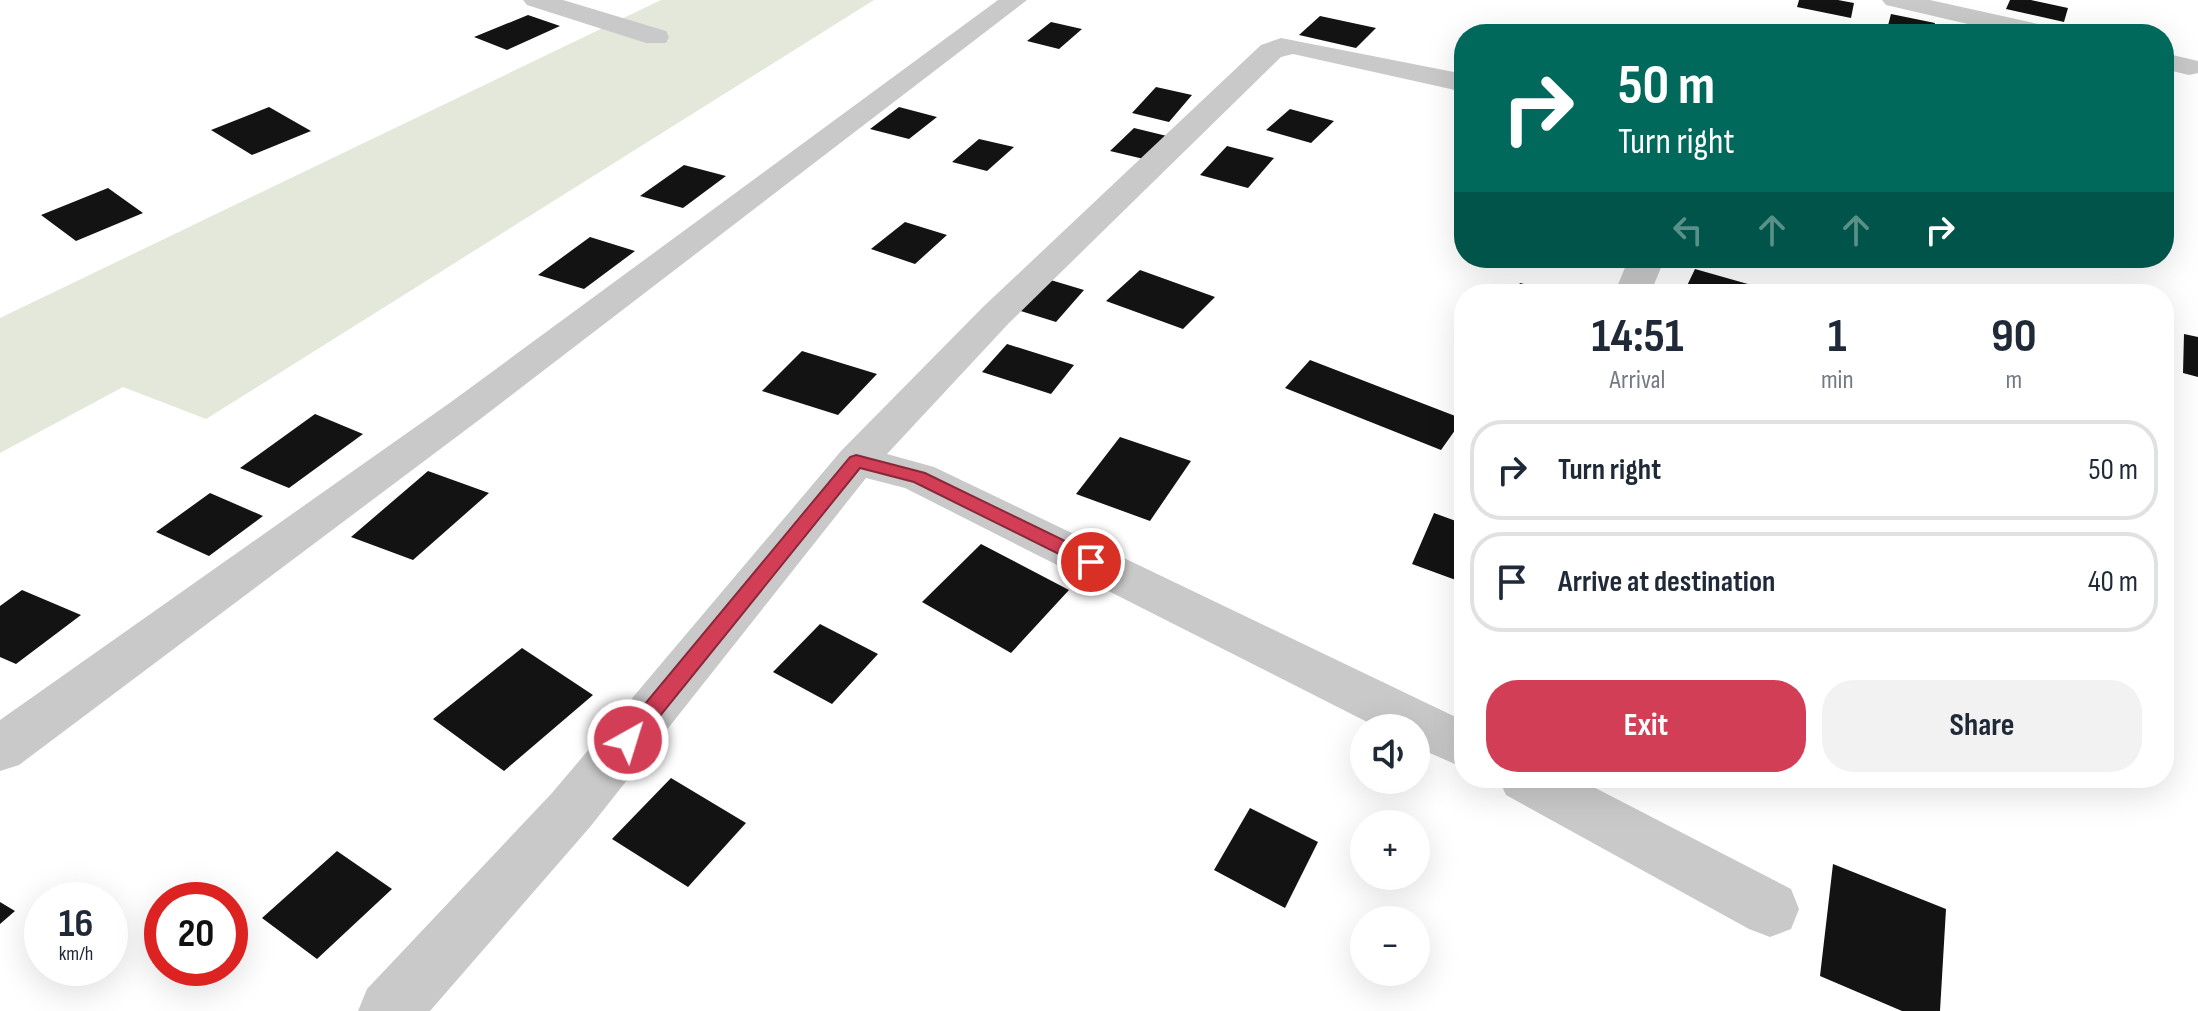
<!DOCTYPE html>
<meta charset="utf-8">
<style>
:root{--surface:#fff;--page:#f2f2f3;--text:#1f2937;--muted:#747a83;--line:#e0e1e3;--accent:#d33e57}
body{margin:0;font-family:"Sofia Sans Condensed",sans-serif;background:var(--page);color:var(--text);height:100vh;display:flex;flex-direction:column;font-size:30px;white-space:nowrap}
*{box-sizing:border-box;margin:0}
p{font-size:26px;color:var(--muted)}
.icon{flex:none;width:44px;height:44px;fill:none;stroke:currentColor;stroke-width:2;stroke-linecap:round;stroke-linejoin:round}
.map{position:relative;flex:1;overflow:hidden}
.side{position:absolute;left:1454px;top:284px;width:720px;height:504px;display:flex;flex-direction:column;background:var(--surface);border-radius:32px;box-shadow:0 8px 32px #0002}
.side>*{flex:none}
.hud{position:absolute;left:1454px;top:24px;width:720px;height:244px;border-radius:32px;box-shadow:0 8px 32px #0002;background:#00695c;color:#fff;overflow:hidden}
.controls{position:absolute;left:1350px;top:714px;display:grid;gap:16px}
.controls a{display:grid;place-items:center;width:80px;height:80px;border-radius:50%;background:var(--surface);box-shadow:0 8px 32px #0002;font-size:40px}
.speed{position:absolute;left:24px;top:882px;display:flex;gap:16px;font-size:40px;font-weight:700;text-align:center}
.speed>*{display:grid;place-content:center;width:104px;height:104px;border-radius:50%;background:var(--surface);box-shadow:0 8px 32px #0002;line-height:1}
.speed small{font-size:20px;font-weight:400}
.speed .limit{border:12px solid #d22;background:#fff;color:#111}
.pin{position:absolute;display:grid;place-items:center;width:68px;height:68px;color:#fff;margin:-34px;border:4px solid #fff;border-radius:50%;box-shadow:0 2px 8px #0007}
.me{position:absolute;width:88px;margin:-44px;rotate:39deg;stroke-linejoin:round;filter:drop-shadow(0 0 6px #0008)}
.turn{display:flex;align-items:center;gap:28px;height:168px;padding:0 32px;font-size:36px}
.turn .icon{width:104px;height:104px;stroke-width:2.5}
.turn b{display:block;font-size:56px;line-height:68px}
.lanes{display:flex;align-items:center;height:76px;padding:0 32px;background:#0003;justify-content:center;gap:40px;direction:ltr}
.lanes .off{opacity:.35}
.eta{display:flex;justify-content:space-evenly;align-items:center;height:136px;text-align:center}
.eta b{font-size:48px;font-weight:700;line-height:56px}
.cta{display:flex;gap:16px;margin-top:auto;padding:16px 32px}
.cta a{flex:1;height:92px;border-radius:32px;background:var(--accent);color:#fff;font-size:32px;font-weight:700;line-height:92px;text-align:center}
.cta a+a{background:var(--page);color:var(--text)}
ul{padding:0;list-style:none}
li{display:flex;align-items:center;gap:24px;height:100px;margin:0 16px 12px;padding:0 16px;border:4px solid var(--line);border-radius:32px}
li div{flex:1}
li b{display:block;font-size:30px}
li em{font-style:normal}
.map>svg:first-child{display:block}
.green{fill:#e3e8da}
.building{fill:#131313}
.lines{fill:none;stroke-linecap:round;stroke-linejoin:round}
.minor{fill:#c9c9c9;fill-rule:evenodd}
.route{fill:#d33e57;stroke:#892839;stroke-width:2}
</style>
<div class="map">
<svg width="2198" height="1011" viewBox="0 0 2198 1011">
<rect width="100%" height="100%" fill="#fff"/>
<!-- green -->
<path class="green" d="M661,0H874L206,419L123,387L0,453V318Z"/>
<!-- building -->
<path class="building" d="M1799,0H1838L1854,3L1851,18L1797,7Z
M2010,0H2031L2068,8L2064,22L2006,9Z
M1891,14L1935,23L1932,34L1886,33Z
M528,15L560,26L507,50L474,37Z
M1320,16L1376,28L1356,48L1299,35Z
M1051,22L1082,29L1059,49L1027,41Z
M1156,87L1192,95L1169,122L1132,113Z
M269,107L311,131L252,155L211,130Z
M899,107L937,117L909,139L870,129Z
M1290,109L1334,121L1311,143L1266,130Z
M1134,128L1171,137L1148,160L1110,151Z
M979,139L1014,147L987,171L952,162Z
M1227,146L1274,158L1248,188L1200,175Z
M684,165L726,176L683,208L640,196Z
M108,188L143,213L76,241L41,215Z
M905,222L947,235L915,264L871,249Z
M590,237L635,251L584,289L538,275Z
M1695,269L1769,290L1767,294H1683Z
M1140,270L1215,297L1183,329L1106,301Z
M1044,278L1084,290L1056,322L1014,309Z
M1520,283L1557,293V294H1514Z
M2184,334L2198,337V377L2183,373Z
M1007,344L1074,365L1051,394L982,372Z
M802,351L877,374L838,415L762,391Z
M1310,360L1463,419L1441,450L1285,388Z
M315,414L363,434L289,488L240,468Z
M1120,437L1191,461L1150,521L1076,494Z
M428,471L489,493L413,560L351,537Z
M210,493L263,516L209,556L156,532Z
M1434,513L1464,524V583L1412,564Z
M981,544L1069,590L1011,653L922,602Z
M22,590L81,615L16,664L0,657V606Z
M820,624L878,654L832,704L773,672Z
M522,648L593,695L504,771L433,719Z
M671,778L746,823L688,887L612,839Z
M1250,808L1318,842L1285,908L1214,870Z
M337,851L392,889L317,959L262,918Z
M1833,864L1946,909L1940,1011H1902L1820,976Z
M0,902L15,911L0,924Z"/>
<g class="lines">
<!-- minor -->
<path class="minor" d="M523,0H563L666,31L669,37L666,43H646L527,5Z
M998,0H1027L479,420L19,765L0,771V720L451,402Z
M1882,0H1930L2056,28L2059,34H2011L1886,5Z
M1281,38L1464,74V92L1293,54L1281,57L1009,323L887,454L934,467L1464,721V768L1416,747V728H1379L905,488L866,478L590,827L430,1011H358L367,989L552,793L841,451L983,307L1261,45Z
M2164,53L2198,61V73L2189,75L2164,69Z
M1629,258H1665L1650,294H1614Z
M1498,778H1576L1791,889L1799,909L1791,929L1770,937L1749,929L1506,795Z"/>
</g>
<!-- route -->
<path class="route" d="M856,455L925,473L1098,557L1101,562L1098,567H1085L914,482L860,468L635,747L628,749L620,747L617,740L620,734L850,457Z"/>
</svg>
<div class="controls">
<a><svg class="icon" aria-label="sound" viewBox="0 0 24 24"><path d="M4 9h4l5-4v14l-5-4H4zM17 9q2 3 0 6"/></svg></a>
<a>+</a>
<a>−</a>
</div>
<div class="speed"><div>16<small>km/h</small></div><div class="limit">20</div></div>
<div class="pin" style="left:1091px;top:562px;background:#d93025"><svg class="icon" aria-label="arrive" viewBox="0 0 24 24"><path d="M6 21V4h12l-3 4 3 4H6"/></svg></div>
<svg class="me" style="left:628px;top:740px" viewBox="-20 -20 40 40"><circle r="17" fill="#d33e57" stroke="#fff" stroke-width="3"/><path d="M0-11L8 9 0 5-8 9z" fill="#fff"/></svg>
<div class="hud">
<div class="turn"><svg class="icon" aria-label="right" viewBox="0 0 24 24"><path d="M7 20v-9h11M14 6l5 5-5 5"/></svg><div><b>50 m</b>Turn right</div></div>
<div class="lanes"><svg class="icon off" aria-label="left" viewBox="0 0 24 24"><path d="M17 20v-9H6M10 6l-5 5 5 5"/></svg><svg class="icon off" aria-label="ahead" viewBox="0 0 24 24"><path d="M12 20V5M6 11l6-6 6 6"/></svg><svg class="icon off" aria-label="ahead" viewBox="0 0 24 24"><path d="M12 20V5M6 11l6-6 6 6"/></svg><svg class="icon" aria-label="right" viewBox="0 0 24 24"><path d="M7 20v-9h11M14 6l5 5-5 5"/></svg></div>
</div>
<section class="side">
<div class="eta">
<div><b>14:51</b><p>Arrival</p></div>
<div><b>1</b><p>min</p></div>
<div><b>90</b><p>m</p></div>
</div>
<ul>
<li><svg class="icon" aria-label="right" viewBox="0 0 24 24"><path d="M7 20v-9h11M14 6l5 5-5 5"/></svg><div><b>Turn right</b></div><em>50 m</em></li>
<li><svg class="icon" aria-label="arrive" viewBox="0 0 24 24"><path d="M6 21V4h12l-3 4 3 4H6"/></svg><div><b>Arrive at destination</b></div><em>40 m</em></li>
</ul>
<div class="cta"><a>Exit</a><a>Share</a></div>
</section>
</div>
